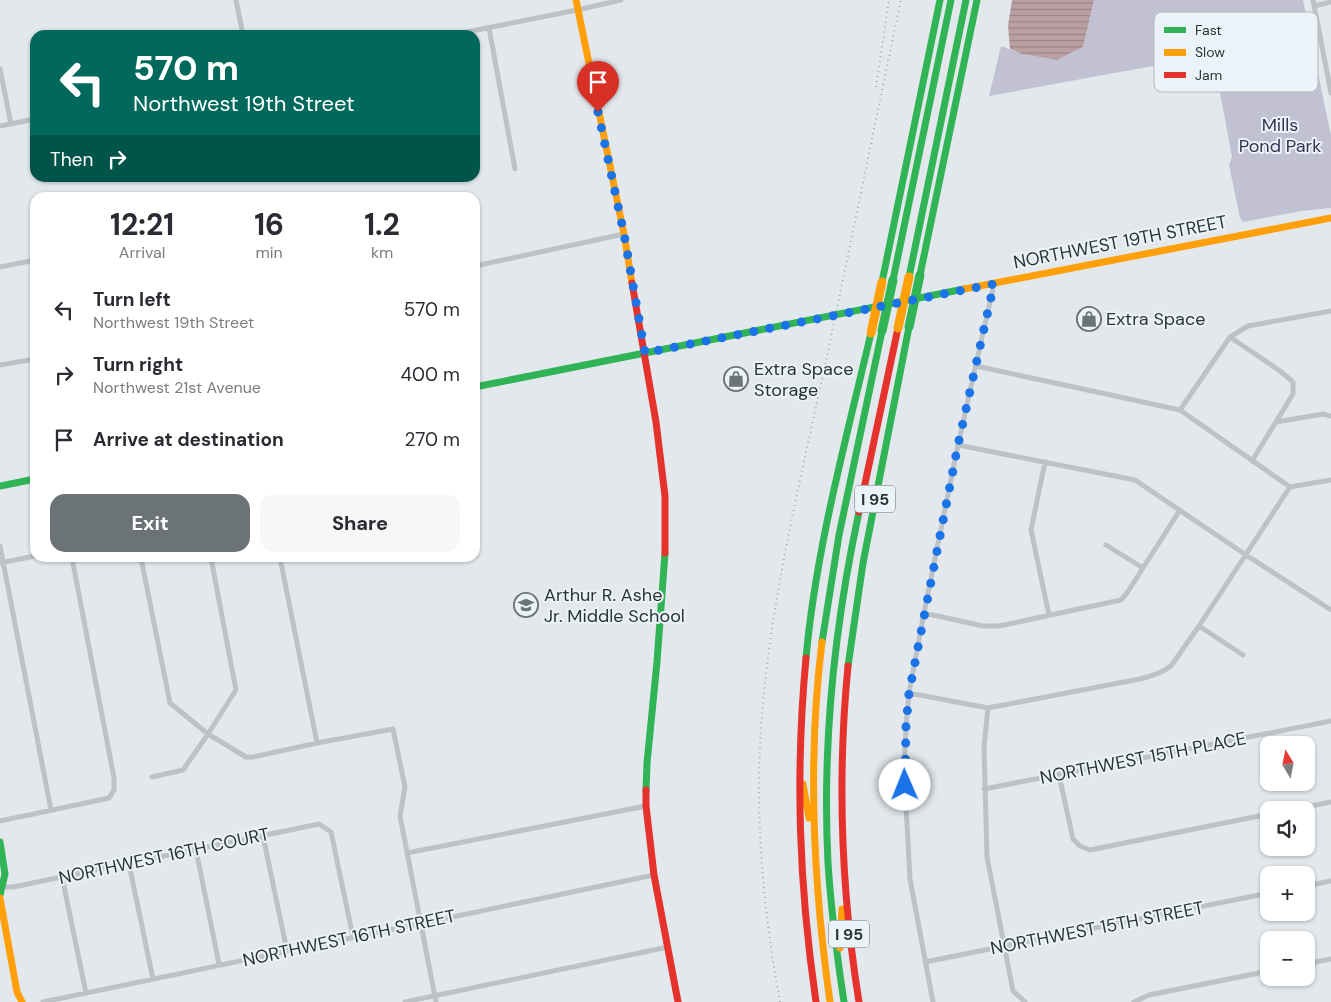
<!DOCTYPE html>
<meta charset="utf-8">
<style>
:root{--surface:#fff;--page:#f7f7f7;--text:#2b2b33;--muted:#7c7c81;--accent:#6b7376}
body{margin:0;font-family:"DM Sans",sans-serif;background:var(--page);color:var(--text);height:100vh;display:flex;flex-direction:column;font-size:19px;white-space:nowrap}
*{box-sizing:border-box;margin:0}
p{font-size:16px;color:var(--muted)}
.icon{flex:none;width:28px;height:28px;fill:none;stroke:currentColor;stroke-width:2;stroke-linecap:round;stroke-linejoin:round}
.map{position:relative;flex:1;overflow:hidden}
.panel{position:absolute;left:30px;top:192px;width:450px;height:370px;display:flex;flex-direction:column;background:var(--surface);border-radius:15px;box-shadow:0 1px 4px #0004}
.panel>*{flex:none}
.guide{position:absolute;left:30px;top:30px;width:450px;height:152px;border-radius:15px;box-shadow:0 1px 4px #0004;background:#00695c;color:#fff;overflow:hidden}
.needle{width:32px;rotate:350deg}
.tools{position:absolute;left:1260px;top:736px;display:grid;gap:10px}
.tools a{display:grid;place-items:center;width:55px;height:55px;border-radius:10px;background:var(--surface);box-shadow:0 1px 4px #0004;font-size:25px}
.pin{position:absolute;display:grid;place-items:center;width:42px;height:42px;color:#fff;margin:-51px -21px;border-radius:50% 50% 50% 0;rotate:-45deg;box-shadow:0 0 5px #0007}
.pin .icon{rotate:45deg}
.me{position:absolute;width:55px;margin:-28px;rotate:359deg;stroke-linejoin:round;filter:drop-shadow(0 0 4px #0008)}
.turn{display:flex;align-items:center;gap:18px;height:105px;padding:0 20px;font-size:22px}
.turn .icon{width:65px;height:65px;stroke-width:2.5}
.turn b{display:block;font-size:35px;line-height:42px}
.then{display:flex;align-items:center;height:48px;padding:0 20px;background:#0003;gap:10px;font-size:19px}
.eta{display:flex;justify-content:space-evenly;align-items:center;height:85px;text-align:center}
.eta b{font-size:30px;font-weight:700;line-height:35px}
.action{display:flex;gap:10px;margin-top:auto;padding:10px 20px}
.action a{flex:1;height:58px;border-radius:15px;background:var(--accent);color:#fff;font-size:20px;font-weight:700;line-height:58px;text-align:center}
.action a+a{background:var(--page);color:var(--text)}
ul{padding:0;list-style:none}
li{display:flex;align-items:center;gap:15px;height:65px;padding:0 20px}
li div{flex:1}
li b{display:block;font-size:19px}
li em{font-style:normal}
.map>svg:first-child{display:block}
.green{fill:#c2c1d3}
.water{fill:url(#water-rules)}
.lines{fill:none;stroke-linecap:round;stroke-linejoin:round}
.street{stroke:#bcc2c5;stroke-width:5}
.fast{stroke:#30b455;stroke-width:7}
.slow{stroke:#ff9f0a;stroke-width:7}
.jam{stroke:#e5322d;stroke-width:7}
.rail{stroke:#a6abad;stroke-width:2;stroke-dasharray:1 4;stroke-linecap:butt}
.fast-bridge{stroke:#30b455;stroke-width:9}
.slow-bridge{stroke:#ff9f0a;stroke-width:9}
.route{stroke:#1a73e8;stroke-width:9;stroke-dasharray:0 16.2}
.labels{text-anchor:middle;stroke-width:4;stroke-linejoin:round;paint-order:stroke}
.shield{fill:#ebf2f8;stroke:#646d70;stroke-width:1}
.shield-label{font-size:16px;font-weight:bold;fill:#2a3436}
.park-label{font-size:18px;fill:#393151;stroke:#ebf2f8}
.street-label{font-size:18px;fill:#2a3436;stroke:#ebf2f8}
.poi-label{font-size:18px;fill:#2a3436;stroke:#ebf2f8;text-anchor:start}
.key{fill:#ebf2f8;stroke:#b1b9be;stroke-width:1}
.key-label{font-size:14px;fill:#2a3436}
</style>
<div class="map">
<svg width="1331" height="1002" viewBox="0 0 1331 1002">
<defs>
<pattern id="water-rules" width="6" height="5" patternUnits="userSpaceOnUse" patternTransform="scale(1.25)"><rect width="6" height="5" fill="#bba0a3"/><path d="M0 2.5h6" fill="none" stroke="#988386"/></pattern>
</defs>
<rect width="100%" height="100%" fill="#e3e8ec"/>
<!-- green -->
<path class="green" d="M1094,0H1303L1331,136V208L1301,211L1243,222L1240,218L1229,165L1232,157L1213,55L989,96L1001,46L1022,54L1057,60L1083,47Z"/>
<!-- water -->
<path class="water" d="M1012,0H1094L1083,47L1057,60L1022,54L1010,49L1008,26Z"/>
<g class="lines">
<!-- street -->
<path class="street" d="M236,0L243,35
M1313,0L1331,93
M1314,6L1331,2
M489,28L515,169
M452,35L577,10L621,0
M0,69L11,124
M0,126L35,119
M475,266L624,234
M0,267L35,260
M1230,337L1280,371L1293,382V394L1252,461
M0,365L35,359
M976,366L1180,410L1290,487
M1180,410L1230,337L1248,326L1331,311
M1276,422L1323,414L1331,416
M958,445L1135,480L1246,555L1331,610
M1045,462L1031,530L1049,615
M1106,545L1143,568
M0,546L51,810
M141,558L170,703L208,734L246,757H253L317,743L393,729L405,787L400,816L436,1002
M280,558L317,743
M0,563L35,556
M924,613L983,626H999L1121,600L1127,593L1180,510
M1199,626L1243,655
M909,693L988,708L1140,679C1152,676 1162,673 1171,666L1199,626L1290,487L1331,480
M988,708L984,747L987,857L1013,991L1025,1002
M1059,775L1073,839L1080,846L1090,850L1269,814
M152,777L183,770L208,734L236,690L211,558
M984,789L1331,721
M1291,810L1331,802
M0,821L109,798L114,790V778L72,558
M263,836L287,951
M196,850L219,964
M407,853L646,806
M129,864L153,979
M62,877L86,993
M1306,886L1331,881
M4,887H13L319,824L331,832L353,937
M925,962L1269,893
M1306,964L1331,959
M43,1002L654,875
M405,1002L668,947
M933,1002L910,879L904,769L906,726L909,693L924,613L958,445L994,284
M1134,1002L1149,995L1269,971"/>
<!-- fast -->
<path class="fast" d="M920,275L977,0
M909,277L966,0
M893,280L951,0
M882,282L940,0
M475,387L964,289
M0,486L35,479
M822,642L839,535L882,331
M806,658C816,548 846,440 871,333
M848,666L863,563L909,327
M646,790L647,763L657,662L665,553
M0,842L5,874L0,895
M844,1002C837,956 831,909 828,863C822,745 834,628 859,512"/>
<!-- slow -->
<path class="slow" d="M576,0L624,234L632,283
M964,289L1331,218
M822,642C807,762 813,882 830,1002
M803,784L809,818
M0,898L17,992L22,1002
M840,948L842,909"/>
<!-- jam -->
<path class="jam" d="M632,283L656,422L665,496V553
M859,512L898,328
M806,658C795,776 799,885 816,1002
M848,666C837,779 841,890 859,1002
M646,790V806L654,875L678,1002"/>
<!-- rail -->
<path class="rail" d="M876,87L889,0
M780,1002C761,899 753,796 764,692C775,583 801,477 824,370C850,247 875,123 901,0"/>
<!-- fast-bridge -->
<path class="fast-bridge" d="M909,327L920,275
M882,331L893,280"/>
<!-- slow-bridge -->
<path class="slow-bridge" d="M898,328L909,277
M871,333L882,282"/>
</g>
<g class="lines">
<!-- route -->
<path class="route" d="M598,112L624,234L645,353L994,284L958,445L909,693L906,726L905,785"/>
</g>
<!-- icons -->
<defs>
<symbol id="shop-ring" viewBox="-11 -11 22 22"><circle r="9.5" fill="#ebf2f8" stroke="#6b7376" stroke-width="1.5"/><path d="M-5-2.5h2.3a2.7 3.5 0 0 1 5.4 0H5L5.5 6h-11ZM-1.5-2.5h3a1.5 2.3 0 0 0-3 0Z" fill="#6b7376"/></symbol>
<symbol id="school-ring" viewBox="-11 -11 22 22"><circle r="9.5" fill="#ebf2f8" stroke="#6b7376" stroke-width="1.5"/><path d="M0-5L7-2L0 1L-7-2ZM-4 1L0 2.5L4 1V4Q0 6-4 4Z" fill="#6b7376"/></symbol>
</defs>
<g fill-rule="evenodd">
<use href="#shop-ring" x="1075" y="305" width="28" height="28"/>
<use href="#shop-ring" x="722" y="365" width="28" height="28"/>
<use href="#school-ring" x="512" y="591" width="28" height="28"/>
</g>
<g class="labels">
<!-- shield labels -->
<g class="shield">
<rect x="855" y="485.5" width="40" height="27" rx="4"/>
<rect x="829" y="920.5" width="40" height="27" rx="4"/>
</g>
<g class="shield-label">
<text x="875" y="505">I 95</text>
<text x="849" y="940">I 95</text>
</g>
<!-- park labels -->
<g class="park-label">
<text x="1280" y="131">Mills<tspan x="1280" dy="21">Pond Park</tspan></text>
</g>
<!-- street labels -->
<g class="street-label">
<text transform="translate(1120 242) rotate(-11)" y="6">NORTHWEST 19TH STREET</text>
<text transform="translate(1143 758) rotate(-11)" y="6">NORTHWEST 15TH PLACE</text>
<text transform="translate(164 856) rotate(-12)" y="6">NORTHWEST 16TH COURT</text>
<text transform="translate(1097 928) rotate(-11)" y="6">NORTHWEST 15TH STREET</text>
<text transform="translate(349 938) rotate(-12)" y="6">NORTHWEST 16TH STREET</text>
</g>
<!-- poi labels -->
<g class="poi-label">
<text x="1106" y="325">Extra Space</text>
<text x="754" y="375">Extra Space<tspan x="754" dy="21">Storage</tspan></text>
<text x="544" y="601">Arthur R. Ashe<tspan x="544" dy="21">Jr. Middle School</tspan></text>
</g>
</g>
<!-- legend -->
<rect x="1154" y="12" width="164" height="80" rx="8" class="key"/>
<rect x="1164" y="27" width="22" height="6" fill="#30b455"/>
<rect x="1164" y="49" width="22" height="7" fill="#ff9f0a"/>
<rect x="1164" y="72" width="22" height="6" fill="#e5322d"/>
<g class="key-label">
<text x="1195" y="35">Fast</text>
<text x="1195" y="57">Slow</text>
<text x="1195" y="80">Jam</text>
</g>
</svg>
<div class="tools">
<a><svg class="needle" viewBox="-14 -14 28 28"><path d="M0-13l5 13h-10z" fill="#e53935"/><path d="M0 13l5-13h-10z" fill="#7c7c81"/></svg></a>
<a><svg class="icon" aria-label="sound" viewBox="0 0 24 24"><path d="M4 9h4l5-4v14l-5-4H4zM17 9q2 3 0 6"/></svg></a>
<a>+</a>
<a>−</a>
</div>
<div class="pin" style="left:598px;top:112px;background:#d93025"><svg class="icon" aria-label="arrive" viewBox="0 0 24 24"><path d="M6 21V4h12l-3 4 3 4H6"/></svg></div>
<svg class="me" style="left:905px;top:785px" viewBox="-20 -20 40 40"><circle r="19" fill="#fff"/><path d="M0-13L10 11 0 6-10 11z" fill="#1a73e8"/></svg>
<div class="guide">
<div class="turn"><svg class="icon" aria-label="left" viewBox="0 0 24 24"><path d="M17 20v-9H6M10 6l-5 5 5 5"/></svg><div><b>570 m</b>Northwest 19th Street</div></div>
<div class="then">Then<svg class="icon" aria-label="right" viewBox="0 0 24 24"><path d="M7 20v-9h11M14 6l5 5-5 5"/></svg></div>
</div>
<section class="panel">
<div class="eta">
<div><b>12:21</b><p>Arrival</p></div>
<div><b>16</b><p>min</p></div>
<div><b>1.2</b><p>km</p></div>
</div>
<ul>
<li><svg class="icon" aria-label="left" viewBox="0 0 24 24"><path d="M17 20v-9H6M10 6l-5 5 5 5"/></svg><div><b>Turn left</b><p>Northwest 19th Street</p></div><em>570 m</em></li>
<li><svg class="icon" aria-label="right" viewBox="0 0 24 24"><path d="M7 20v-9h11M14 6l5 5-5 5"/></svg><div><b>Turn right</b><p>Northwest 21st Avenue</p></div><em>400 m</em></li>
<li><svg class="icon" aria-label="arrive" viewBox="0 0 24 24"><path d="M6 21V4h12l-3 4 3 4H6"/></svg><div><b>Arrive at destination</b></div><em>270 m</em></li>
</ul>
<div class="action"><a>Exit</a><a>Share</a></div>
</section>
</div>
